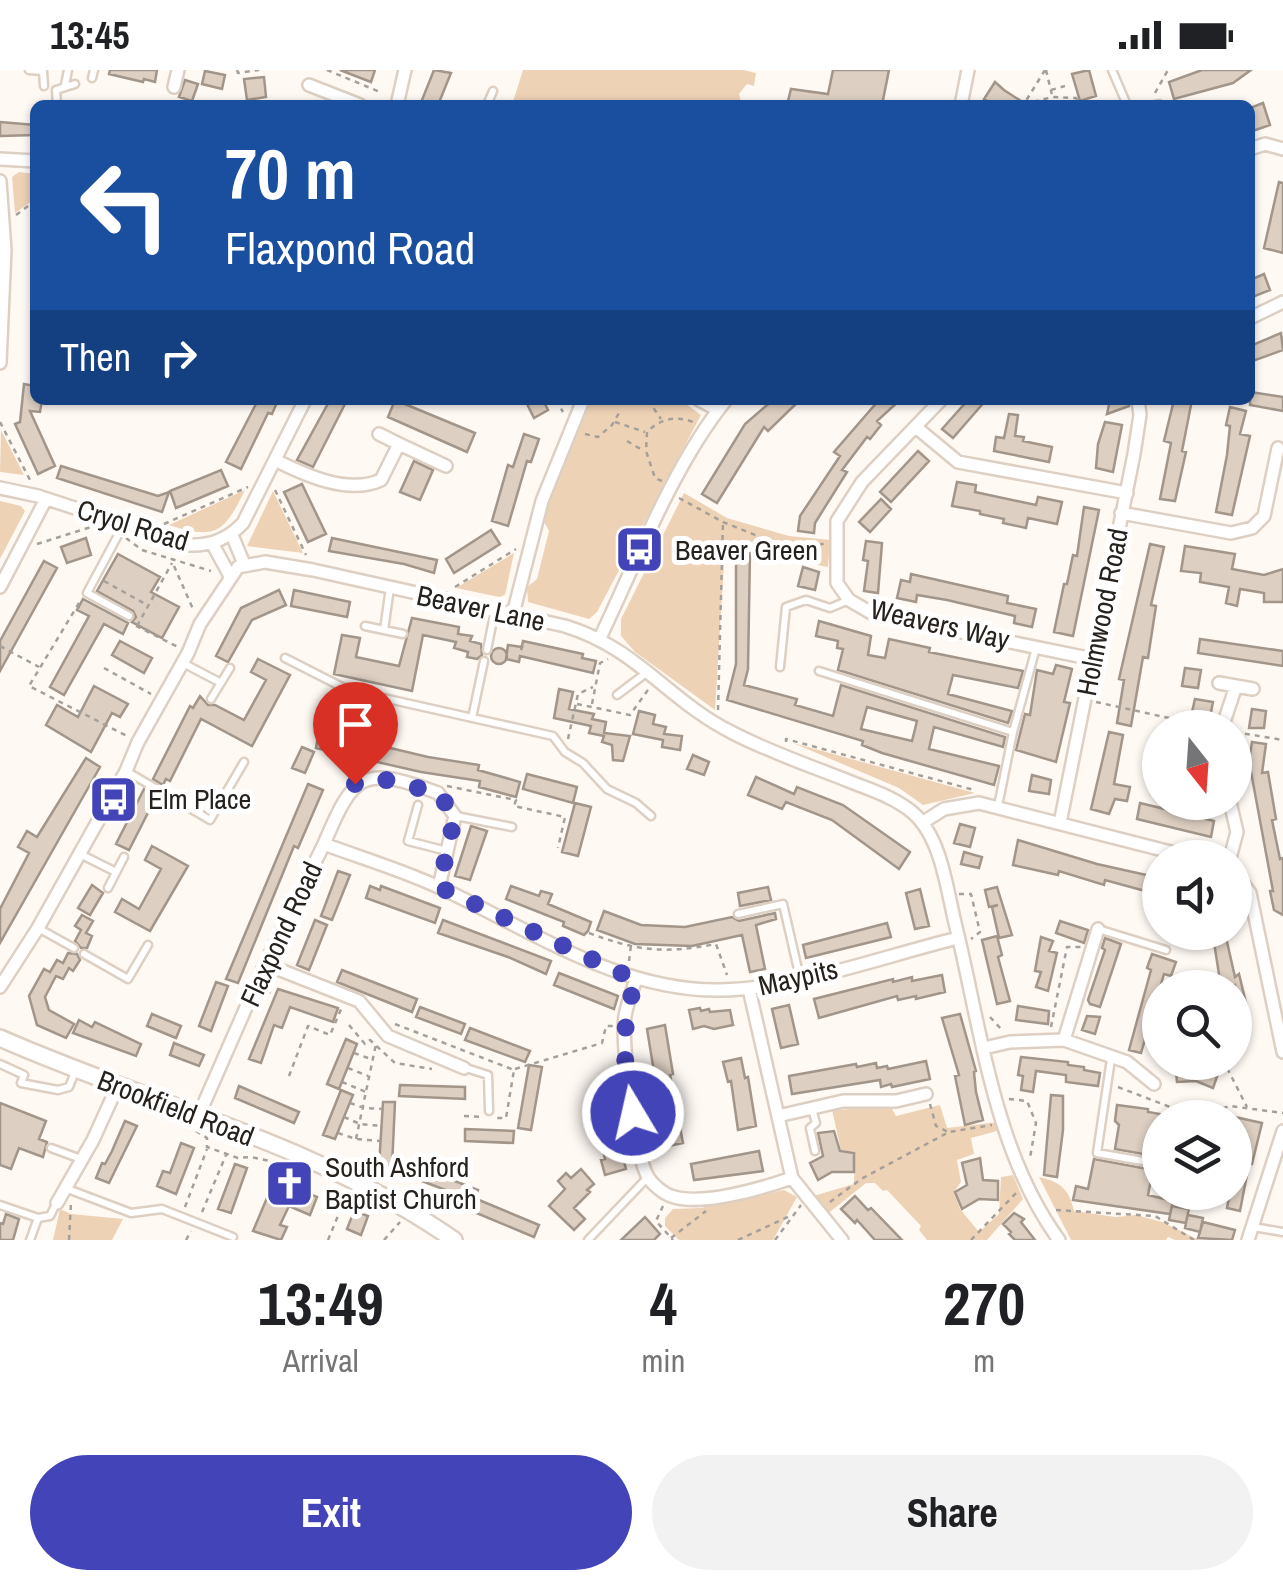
<!DOCTYPE html>
<style>
:root{--surface:#fff;--page:#f2f2f2;--text:#202124;--muted:#757577;--accent:#4444b9}
body{margin:0;font-family:"Archivo Narrow",sans-serif;background:var(--page);color:var(--text);height:100vh;display:flex;flex-direction:column;font-size:38px;white-space:nowrap}
*{box-sizing:border-box;margin:0}
p{font-size:32px;color:var(--muted)}
.icon{flex:none;width:55px;height:55px;fill:none;stroke:currentColor;stroke-width:2;stroke-linecap:round;stroke-linejoin:round}
.map{position:relative;height:1170px;overflow:hidden}
.sheet{display:flex;flex-direction:column;background:var(--surface);flex:1}
.sheet>*{flex:none}
.hud{position:absolute;left:30px;top:30px;width:1225px;height:305px;border-radius:15px;box-shadow:0 2px 8px #0004;background:#1a4fa0;color:#fff;overflow:hidden}
.needle{width:65px;rotate:163deg}
.fabs{position:absolute;left:1142px;top:640px;display:grid;gap:20px}
.fabs a{display:grid;place-items:center;width:110px;height:110px;border-radius:50%;background:var(--surface);box-shadow:0 2px 8px #0004;font-size:50px}
.pin{position:absolute;display:grid;place-items:center;width:85px;height:85px;color:#fff;margin:-102px -42px;border-radius:50% 50% 50% 0;rotate:-45deg;box-shadow:0 0 10px #0007}
.pin .icon{rotate:45deg}
.me{position:absolute;width:110px;margin:-55px;rotate:351deg;stroke-linejoin:round;filter:drop-shadow(0 0 8px #0008)}
.turn{display:flex;align-items:center;gap:35px;height:210px;padding:0 30px;font-size:45px}
.turn .icon{width:130px;height:130px;stroke-width:2.5}
.turn b{display:block;font-size:70px;line-height:85px}
.then{display:flex;align-items:center;height:95px;padding:0 30px;background:#0003;gap:20px;font-size:38px}
.eta{display:flex;justify-content:space-evenly;align-items:center;height:170px;text-align:center}
.eta b{font-size:60px;font-weight:800;line-height:70px}
.cta{display:flex;gap:20px;margin-top:auto;padding:20px 30px}
.cta a{flex:1;height:115px;border-radius:60px;background:var(--accent);color:#fff;font-size:40px;font-weight:800;line-height:115px;text-align:center}
.cta a+a{background:var(--page);color:var(--text)}
.status{display:flex;justify-content:space-between;align-items:center;height:70px;padding:0 50px;background:var(--surface);direction:ltr}
.status svg{height:28px;fill:currentColor}
.map>svg:first-child{display:block}
.green{fill:#eed2b6}
.building{fill:#ddcfc2;stroke:#a29589;stroke-width:2.5;fill-rule:evenodd}
.lines{fill:none;stroke-linecap:round;stroke-linejoin:round}
.service-casing{stroke:#ddd0c3;stroke-width:11}
.minor-casing{stroke:#ddd0c3;stroke-width:16}
.secondary-casing{stroke:#ddd0c3;stroke-width:20}
.path{stroke:#a6a09b;stroke-width:2.5;stroke-dasharray:5 5;stroke-linecap:butt}
.service{stroke:#fff;stroke-width:6}
.minor{stroke:#fff;stroke-width:11}
.secondary{stroke:#fff;stroke-width:15}
.route{stroke:#4444b9;stroke-width:18;stroke-dasharray:0 32.4}
.labels{text-anchor:middle;stroke-width:10;stroke-linejoin:round;paint-order:stroke}
.street-label{font-size:28px;fill:#26211c;stroke:#fff}
.poi-label{font-size:28px;fill:#26211c;stroke:#fff;text-anchor:start}
</style>
<div class="status"><b>13:45</b><svg viewBox="0 0 49 12"><path d="M0 12V9h3v3zM5 12V6h3v6zM10 12V3h3v9zM15 12V0h3v12zM26 1h20v11H26zM47 4h2v5h-2z"/></svg></div>
<div class="map">
<svg width="1283" height="1170" viewBox="0 0 1283 1170">
<rect width="100%" height="100%" fill="#fff9f4"/>
<!-- green -->
<path class="green" d="M523,0H743L756,3L754,16L747,14L739,24L741,32L736,35H512Z
M19,102L35,104V129L15,143L12,107Z
M591,330H681L701,345L597,542L589,549L528,532L527,517L537,509L549,461L543,450L567,379Z
M1,360L24,405L0,402Z
M245,420C224,463 216,470 169,455Z
M273,421L303,483L247,476Z
M684,423L727,448L789,466L830,470L828,497L772,486L769,477L725,476L715,640L635,582L621,566V549Z
M0,431L21,436L25,441L0,489Z
M514,483L505,525L499,527L456,518Z
M793,673L975,723L923,735L899,718Z
M940,1035L947,1058L998,1052L1001,1060L971,1068L974,1084L957,1090L961,1112L954,1122L960,1139L979,1162L999,1144L1001,1107L1013,1105L1023,1129L987,1170H927L919,1160L921,1156L887,1120L883,1121L875,1113H866L825,1146L810,1127L854,1114L855,1082L841,1080L832,1040L891,1037L896,1046Z
M1039,1107C1061,1112 1069,1119 1074,1141L1116,1147L1136,1145L1162,1152L1199,1170H1175L1168,1167L1166,1170H1071Z
M784,1120L797,1127L773,1170H679L665,1156V1148L673,1139L701,1138Z
M60,1139L71,1144L123,1149L112,1170H53Z"/>
<!-- building -->
<path class="building" d="M110,0H157L155,12L144,9L143,12L109,4Z
M340,0H375L371,12Z
M434,0L451,3L438,35H420Z
M833,0H889L882,35H787L791,19L828,24Z
M1089,0L1096,26L1080,31L1072,4Z
M1202,0H1251L1233,13L1174,29L1169,12Z
M205,1L225,5L222,19L202,14Z
M264,7L266,27L247,30L244,9Z
M185,10L198,14L192,31L179,27Z
M995,12L1004,20L1027,35H994L984,29Z
M1263,33L1270,55L1250,62V38Z
M0,52L35,55V65L0,66Z
M1279,112L1283,113V183L1264,178Z
M1264,204L1270,220L1250,228V210Z
M1281,263L1283,280L1250,292V276Z
M24,314L35,316V330H42L40,342L30,341L55,396L38,404L15,354L20,352Z
M1250,322L1283,327V341L1250,335Z
M258,330H278L272,344L268,343L241,399L226,392Z
M330,330H347L313,397L297,390Z
M395,330L475,363L467,382L388,347Z
M525,330H543L548,340L534,348Z
M773,330H800L768,361L764,357L717,433L702,424L745,354Z
M879,330H900L877,351L881,355L870,369L867,367L842,400L847,402L815,453L814,463L798,461L800,446L840,386L834,382Z
M968,330H986L953,368L942,359Z
M1110,330H1129V336L1107,344Z
M1174,330H1192L1182,381L1186,382L1175,431L1160,429L1171,373L1164,371Z
M1230,337L1246,341L1240,364L1250,366L1232,445L1216,442L1227,385L1230,356L1226,355Z
M1009,344L1018,345L1015,366L1024,367L1023,371L1052,377L1049,392L994,381L996,367L1004,368Z
M1105,352L1122,355L1113,402L1096,398L1098,374Z
M524,364L539,369L531,392L527,391L508,456L492,451L508,395L513,397Z
M918,381L929,391L891,432L880,422Z
M414,391L433,400L420,430L400,422Z
M61,396L158,426L169,422L162,442L57,408Z
M221,400L228,416L176,438L170,421Z
M957,412L976,415L975,422L1036,435L1038,427L1062,432L1057,454L1028,448L1026,458L1003,453L1004,449L980,444V441L952,436Z
M302,414L326,464L308,472L284,422Z
M881,429L891,439L870,462L859,452Z
M1084,437L1099,440L1073,566L1054,562L1064,514H1067L1073,485L1077,486Z
M491,460L500,474L454,503L446,489Z
M86,468L91,485L67,493L61,477Z
M332,468L437,490L434,503L404,494L329,481Z
M866,471L882,473L878,523L864,521L868,491L863,490Z
M1150,474L1164,477L1151,535L1156,536L1148,588L1143,587L1131,656L1117,653L1124,610L1119,609Z
M1185,476L1235,484L1232,499L1264,505L1283,499V532H1264V523L1240,519L1237,536L1226,533L1229,517L1200,512L1201,503L1181,501Z
M736,481L750,482L748,599L744,615L797,629L795,635L833,646L841,615L1005,667L1003,677L934,657L929,679L999,696L994,715L882,683L862,675L863,671L727,630L736,594ZM867,637L917,651L912,671L861,659Z
M118,484L160,507L151,522L179,537L162,568L132,552L136,547L133,541L97,521Z
M44,491L57,498L0,601V571Z
M803,497L819,502L815,520L798,516Z
M911,504L1008,526L1007,533L1036,539L1032,557L1014,553L1015,546L947,530L917,525L916,532L897,528L901,510L910,512Z
M279,520L286,535L252,550L228,592L216,586L241,538Z
M294,520L350,532L347,547L291,536Z
M83,529L128,553L123,564L104,554L64,625L50,617L89,546L77,540Z
M412,548L459,557L458,564L472,566L470,571L481,574L482,585L477,589L467,587L468,582L454,578L456,572L423,565L412,621L334,604L342,565L360,568L356,587L399,596Z
M819,551L871,566L868,585L885,588L889,569L930,578L929,582L1023,601L1018,618L953,605L948,624L1012,641L1008,653L838,600L843,579L837,578L838,571L816,566Z
M1200,569L1283,581V596L1198,583Z
M120,571L152,588L144,603L112,585Z
M523,571L583,584L582,588L596,591L593,603L520,586L519,592L506,589L508,575L522,577L521,580Z
M491 586a8 8 0 1 1 16 0a8 8 0 1 1-16 0Z
M258,589L290,605L252,676L201,649L170,711L166,709L163,715L153,709L190,636L193,638L200,626L208,635H215L244,650L266,610L251,602Z
M1056,595L1072,599L1064,632L1070,633L1056,692L1016,680L1025,644L1030,645L1037,600L1053,604Z
M1185,598L1201,600L1198,618L1182,616Z
M94,616L128,634L120,647L112,643L91,682L46,655L57,635L78,647Z
M559,619L573,622L569,639L594,644L592,649L606,652L604,663L630,666L623,691L613,690L612,675L602,672L604,666L589,663L591,656L554,648Z
M1195,629L1213,632L1208,658H1193L1194,652L1190,651Z
M1252,639L1266,641L1264,658H1249Z
M639,641L655,645L653,654L666,657L664,664L682,666L680,680L662,677L663,670L633,664Z
M319,661L428,687L479,695L478,700L520,712L516,727L479,717L480,711L421,702L316,678Z
M1109,662L1123,665L1114,714L1130,717L1127,731L1115,729L1109,744L1091,739Z
M1252,672L1266,674L1262,703L1268,702L1276,749L1272,750L1280,789L1283,788V845L1274,840L1270,821H1273L1249,691Z
M302,677L314,682L305,703L292,698Z
M693,685L709,692L704,705L687,699Z
M86,688L100,697L0,873V839L29,783L18,777L27,761L37,767Z
M527,704L577,717L573,733L523,719Z
M1032,705L1051,710L1049,724L1029,721Z
M756,707L794,724L797,717L843,735L910,782L899,799L832,750L786,732L782,739L748,725Z
M308,714L323,720L298,778L294,776L238,913L226,909Z
M144,719L156,727L129,780L116,774Z
M575,733L591,737L578,786L562,782Z
M1140,733L1214,751L1211,767L1137,749Z
M960,754L975,758L970,777L954,773Z
M471,756L487,761L470,810L455,806Z
M1018,770L1097,794L1160,808V825L1105,810L1104,815L1059,801L1058,805L1013,795Z
M152,776L188,796L150,861L115,842L122,829L139,839L161,799L145,790Z
M964,782L982,787L979,798L961,794Z
M338,801L350,805L332,850L321,846Z
M92,815L103,823L90,845L78,838Z
M370,816L380,820L381,816L440,838L435,853L366,828Z
M511,816L539,826L541,821L552,824L548,834L591,852L588,861L584,865L563,856L564,852L506,829Z
M768,817L771,830L740,836L738,823Z
M997,817L1012,865L999,868L992,837L998,835L989,837L985,820Z
M920,819L929,856L915,859L906,823Z
M604,841L641,855L685,857L732,847L739,851L775,843L776,849L756,855L765,899L750,902L742,865L692,876L635,874L597,860Z
M82,845L93,851L86,863L92,866L87,878H81L75,871L81,860L75,856Z
M315,850L327,855L309,900L297,895Z
M443,850L551,891L546,904L508,887L438,863Z
M1060,851L1088,860L1084,873L1056,863Z
M887,853L891,867L806,888L803,875Z
M1225,863L1235,907L1239,904L1248,941L1235,944V915L1221,917L1213,866Z
M997,866L1002,885L998,887L1010,931L997,934L982,870Z
M1041,867L1053,871L1049,881L1057,883L1048,921L1036,917L1041,902L1035,901Z
M1105,868L1121,874L1100,937L1090,934L1088,930L1105,880L1102,878Z
M68,883L77,884L80,890L73,901L69,898L63,909L56,906L45,927L49,940L74,954L66,968L37,955L29,926L44,899L50,902L57,890L63,893Z
M1152,884L1176,892L1171,906L1164,904L1141,983L1129,980L1151,900L1147,898Z
M342,900L417,929L412,942L337,912Z
M559,903L618,926L614,939L554,915Z
M942,905L945,922L916,929V926L898,930L897,926L819,948L814,929L893,909V912L912,907V911Z
M216,912L228,916L211,961L199,956Z
M278,919L338,938L333,952L290,937L282,958L274,955L261,993L249,989Z
M789,935L798,974L781,978L772,939Z
M1018,936L1049,941L1048,954L1016,950Z
M420,937L465,954L461,964L416,947Z
M700,938L701,941L709,939L710,942L730,940L733,955L714,959L704,956L693,959L689,940Z
M152,944L181,956L176,968L147,956Z
M960,944L976,1001L974,1002L976,1022L983,1050L965,1055L955,1006L959,1005L942,948Z
M1087,946L1100,947L1095,964L1082,960Z
M79,950L92,957L95,952L141,974L136,986L73,963Z
M665,955L673,1004L670,1005L683,1073L664,1077L652,1009L655,1008L647,959Z
M470,958L530,981L525,992L465,970Z
M346,969L357,974L339,1019L327,1014Z
M174,973L204,985L199,996L170,985Z
M1021,987L1068,992V995L1084,997V1000L1100,1003L1098,1016L1066,1012V1005L1036,1001L1033,1022L1021,1020L1023,1006L1018,1005Z
M741,988L745,1008L748,1007L756,1056L738,1060L731,1011L728,1012L723,992Z
M926,991L930,1009L892,1017L891,1014L881,1017L880,1010L792,1024L789,1006L856,994L857,997L876,993L877,998L887,996L888,999Z
M1175,992H1203L1219,1001L1213,1018L1196,1011L1177,1012Z
M529,995L542,997L531,1060L518,1058Z
M614,1012L621,1052L617,1053L623,1076L620,1077L626,1099L605,1105L601,1090L605,1089L599,1066L603,1065L597,1042L601,1041L594,1018Z
M400,1015L465,1017V1029L399,1026Z
M239,1016L299,1042L294,1053L235,1028Z
M341,1020L353,1025L335,1069L323,1065Z
M1051,1025L1063,1026V1060L1057,1107L1044,1105Z
M383,1032H395L392,1097L379,1096Z
M0,1033L46,1051L39,1069L47,1072L43,1087L19,1078L11,1099L0,1095Z
M1117,1035L1148,1039V1042L1160,1044V1087L1115,1079L1119,1055L1115,1051Z
M1235,1047L1262,1053L1252,1094H1249L1240,1141L1227,1138L1230,1122H1235V1098L1236,1092H1239L1245,1062L1235,1060Z
M125,1051L137,1056L109,1113L96,1108L102,1093L105,1094L112,1081Z
M465,1059L514,1061L513,1073L465,1071Z
M834,1061L840,1081L854,1083V1102H832L818,1110L810,1093L823,1086L818,1063Z
M181,1073L194,1078L176,1124L157,1116L163,1101L170,1103Z
M759,1081L763,1101L694,1110L691,1094Z
M980,1088L983,1110L998,1111V1130L979,1129L962,1139L955,1122L967,1115L962,1093Z
M1094,1089L1153,1100L1148,1125L1173,1131L1170,1144L1073,1130L1076,1116L1088,1119Z
M235,1094L247,1098L231,1143L218,1139Z
M419,1097L478,1120L474,1131L414,1108Z
M581,1099L594,1114L587,1120L590,1122L574,1138L585,1149L574,1160L549,1136L565,1119L558,1111L566,1103L571,1108Z
M275,1109L317,1127L310,1145L289,1136L280,1155L287,1157L281,1170L253,1161Z
M855,1126L868,1140L871,1138L902,1170H875L857,1150L855,1153L841,1139Z
M479,1130L539,1155L534,1167L474,1142Z
M1172,1136L1189,1139L1186,1152L1188,1145L1203,1148L1200,1162L1185,1158L1186,1153L1169,1150Z
M354,1141L368,1146L361,1165L347,1159Z
M1014,1143L1024,1149L1021,1152L1035,1170H1015L1009,1164L1011,1162L1003,1154Z
M6,1144L19,1149L13,1170H0V1153L3,1154Z
M645,1147L660,1164L654,1170H621Z
M1203,1152L1235,1160L1232,1170L1198,1168Z"/>
<g class="lines">
<defs>
<path id="service" d="M29,0L43,1L44,16
M1112,0L1127,35
M92,8L94,0
M65,15L68,0
M57,35L56,20L75,14
M487,35L493,21
M1155,35L1159,34
M124,454L87,523L129,546
M365,556L403,564
M384,560L390,518
M487,580L495,540
M285,588L348,620L553,666L565,682L583,693L607,719L636,733L651,746
M183,593L221,613
M780,597L786,537L806,530L830,538L849,530
M819,601L1013,662
M617,625L646,603
M211,629L230,598
M472,648L484,591
M126,701L210,750L244,692
M418,735L408,771L447,781
M998,736L1013,662L1036,578
M456,746L512,757
M80,784L116,802
M108,818L124,787
M738,844L783,834L800,908
M38,858L74,878
M1098,859L1166,880
M84,884L128,909L148,875
M1111,989L1097,1083L1160,1094
M0,994L24,1005L21,1013L58,1020L69,1017L75,1002
M466,998L488,1005L489,1041
M812,1039L816,1053L810,1058L815,1081
M51,1078L81,1089
M65,1118L131,1143L162,1139L233,1167
M0,1135L38,1148L50,1146L56,1134
M1253,1157L1283,1162
M30,1170L38,1148
M588,1170L647,1108"/>
<path id="minor" d="M309,15L360,35
M174,17L178,0
M397,35L405,0
M961,35L968,0
M1250,79L1265,74L1283,79
M0,89L35,91
M0,111L5,180L0,293
M1250,248L1283,232
M699,330L718,340
M941,330L862,412L837,451V513L849,530L873,544L1093,589
M917,358L958,392L1127,423
M379,364L399,374
M275,390C305,405 348,425 381,410L399,374L446,396
M0,418L38,426L188,475C211,476 228,469 243,453L305,330
M1121,443L1231,463L1252,458L1264,446L1278,378
M232,465L244,494
M212,473L230,506
M0,517L46,429
M513,544L542,431L583,330
M600,568C636,492 674,394 726,330
M1219,613L1253,619
M1222,658L1236,616
M1230,732L1237,762L1230,788
M922,753L944,739L979,733L1194,788
M1060,753L1134,384L1140,345L1138,330
M324,774C354,703 362,695 438,723L455,746L439,817
M1235,802L1250,823L1283,982
M265,894L359,931L388,966L464,998
M636,909C632,921 627,934 625,946C621,972 635,1086 648,1107C652,1114 664,1124 671,1126C701,1137 763,1118 792,1108
M0,917L38,858L126,701L138,672L188,583L200,554L238,497L265,492L313,500L565,556C637,578 668,630 731,662C769,682 811,696 851,712C871,720 894,727 912,742C943,768 947,824 957,861C982,965 995,1082 1059,1170
M749,919L792,1108L842,1170
M1064,970L1098,859
M984,978L1010,972L1064,970L1127,992L1154,1014
M778,1046L843,1031H896L926,1024
M198,1047L265,894L324,774C364,789 406,801 445,820C532,861 621,922 721,920C796,919 884,886 958,868
M57,1133L93,1070L118,1015
M1248,1170L1283,1061"/>
<path id="secondary" d="M0,968C152,1035 318,1074 454,1170"/>
</defs>
<!-- service casing -->
<use href="#service" class="service-casing"/>
<!-- minor casing -->
<use href="#minor" class="minor-casing"/>
<!-- secondary casing -->
<use href="#secondary" class="secondary-casing"/>
<!-- path -->
<path class="path" d="M237,0L238,3L259,0
M327,0L380,22
M1045,0L1024,34L1053,27L1076,28L1080,35
M1046,0L1052,25
M1051,20L1065,16
M1155,23L1168,0
M16,145L35,131
M556,330L563,342
M648,330L661,349
M0,352L30,410
M615,352L645,362
M585,364L598,367L612,355L619,343
M627,371L644,381
M662,411L655,408L646,381L647,362C660,349 675,345 693,352
M275,420L306,485
M679,428L723,452L822,492
M164,454L248,417
M126,468L142,480L211,501
M37,474L91,457
M800,482L825,473
M174,496L193,539
M104,511L149,536
M455,517L516,479
M79,533L29,616L127,666
M136,556L178,577
M137,556L172,493
M0,576L39,597
M104,598L151,624
M1096,632L1210,657
M577,634L630,645L650,617
M592,634L600,593L608,589
M718,640L723,452
M1235,662L1283,670
M568,669L578,624L593,617
M786,672V669L974,720
M447,716L516,730L514,736L565,747L558,778
M959,824H971L980,862L971,869
M589,863C637,881 664,884 716,874L727,905
M629,891L631,875
M266,921L276,924
M990,947L1002,960
M395,954L514,1000L506,1048H495
M349,955L365,974L370,970L395,993L432,999
M1051,957L1067,877H1082
M354,983L371,989
M1210,992L1225,994L1247,1037
M348,998L368,1006
M515,999L602,973L606,956H613
M289,1006L308,956L330,965L342,937
M342,1012L366,1022
M1118,1017L1170,1037L1202,1044L1230,1036L1283,1043
M1009,1029L1027,1031L1036,1053L1030,1088
M350,1033L364,1038L382,1039
M930,1034L936,1056L948,1062
M464,1046L482,1047
M344,1047L360,1054L382,1056
M196,1061L207,1068V1077L238,1088L251,1087L275,1092
M338,1063L356,1069L381,1071
M356,1069L376,974
M830,1132L861,1109L949,1062L992,1055
M663,1136L656,1151L673,1170
M185,1137L207,1079
M1056,1140L1155,1146L1194,1170
M202,1142L226,1085
M671,1168L706,1141
M69,1170L71,1133
M186,1170L191,1161
M328,1170L347,1124
M384,1170L400,1152
M738,1170L792,1145
M775,1170L801,1135
M971,1170L1016,1123"/>
<!-- service -->
<use href="#service" class="service"/>
<!-- minor -->
<use href="#minor" class="minor"/>
<!-- secondary -->
<use href="#secondary" class="secondary"/>
</g>
<g class="lines">
<!-- route -->
<path class="route" d="M355,714L378,708L438,723L455,746L439,817L636,910C620,960 623,991 633,1043"/>
</g>
<!-- icons -->
<defs>
<symbol id="bus-square" viewBox="-11 -11 22 22"><rect x="-9" y="-9" width="18" height="18" rx="4" fill="#4444b9" stroke="#fff"/><path d="M-5-6H5V4H4V6H2V4H-2V6H-4V4H-5ZM-3.5-4V0h7V-4ZM-3.5 1.2v1.5H-2V1.2ZM2 1.2v1.5H3.5V1.2Z" fill="#fff"/></symbol>
<symbol id="church-square" viewBox="-11 -11 22 22"><rect x="-9" y="-9" width="18" height="18" rx="4" fill="#4444b9" stroke="#fff"/><path d="M-1.2-6h2.4v3.5h3.3v2.4h-3.3V6h-2.4V-.1h-3.3v-2.4h3.3Z" fill="#fff"/></symbol>
</defs>
<g fill-rule="evenodd">
<use href="#bus-square" x="612" y="452" width="55" height="55"/>
<use href="#bus-square" x="86" y="702" width="55" height="55"/>
<use href="#church-square" x="262" y="1086" width="55" height="55"/>
</g>
<g class="labels">
<!-- street labels -->
<g class="street-label">
<text transform="translate(133 455) rotate(17)" y="10">Cryol Road</text>
<text transform="translate(481 538) rotate(12)" y="10">Beaver Lane</text>
<text transform="translate(1102 542) rotate(-79)" y="10">Holmwood Road</text>
<text transform="translate(940 554) rotate(13)" y="10">Weavers Way</text>
<text transform="translate(281 864) rotate(-65)" y="10">Flaxpond Road</text>
<text transform="translate(798 907) rotate(-13)" y="10">Maypits</text>
<text transform="translate(176 1038) rotate(21)" y="10">Brookfield Road</text>
</g>
<!-- poi labels -->
<g class="poi-label">
<text x="675" y="490">Beaver Green</text>
<text x="148" y="739">Elm Place</text>
<text x="325" y="1107">South Ashford<tspan x="325" dy="32">Baptist Church</tspan></text>
</g>
</g>
</svg>
<div class="fabs">
<a><svg class="needle" viewBox="-14 -14 28 28"><path d="M0-13l5 13h-10z" fill="#e53935"/><path d="M0 13l5-13h-10z" fill="#757577"/></svg></a>
<a><svg class="icon" aria-label="sound" viewBox="0 0 24 24"><path d="M4 9h4l5-4v14l-5-4H4zM17 9q2 3 0 6"/></svg></a>
<a><svg class="icon" aria-label="search" viewBox="0 0 24 24"><circle cx="10" cy="10" r="6"/><path d="M15 15l6 6"/></svg></a>
<a><svg class="icon" aria-label="layers" viewBox="0 0 24 24"><path d="M12 4l9 5-9 5-9-5zM3 14l9 5 9-5"/></svg></a>
</div>
<div class="pin" style="left:355px;top:714px;background:#d93025"><svg class="icon" aria-label="arrive" viewBox="0 0 24 24"><path d="M6 21V4h12l-3 4 3 4H6"/></svg></div>
<svg class="me" style="left:633px;top:1043px" viewBox="-20 -20 40 40"><circle r="17" fill="#4444b9" stroke="#fff" stroke-width="3"/><path d="M0-11L8 9 0 5-8 9z" fill="#fff"/></svg>
<div class="hud">
<div class="turn"><svg class="icon" aria-label="left" viewBox="0 0 24 24"><path d="M17 20v-9H6M10 6l-5 5 5 5"/></svg><div><b>70 m</b>Flaxpond Road</div></div>
<div class="then">Then<svg class="icon" aria-label="right" viewBox="0 0 24 24"><path d="M7 20v-9h11M14 6l5 5-5 5"/></svg></div>
</div>
</div>
<section class="sheet">
<div class="eta">
<div><b>13:49</b><p>Arrival</p></div>
<div><b>4</b><p>min</p></div>
<div><b>270</b><p>m</p></div>
</div>
<div class="cta"><a>Exit</a><a>Share</a></div>
</section>
